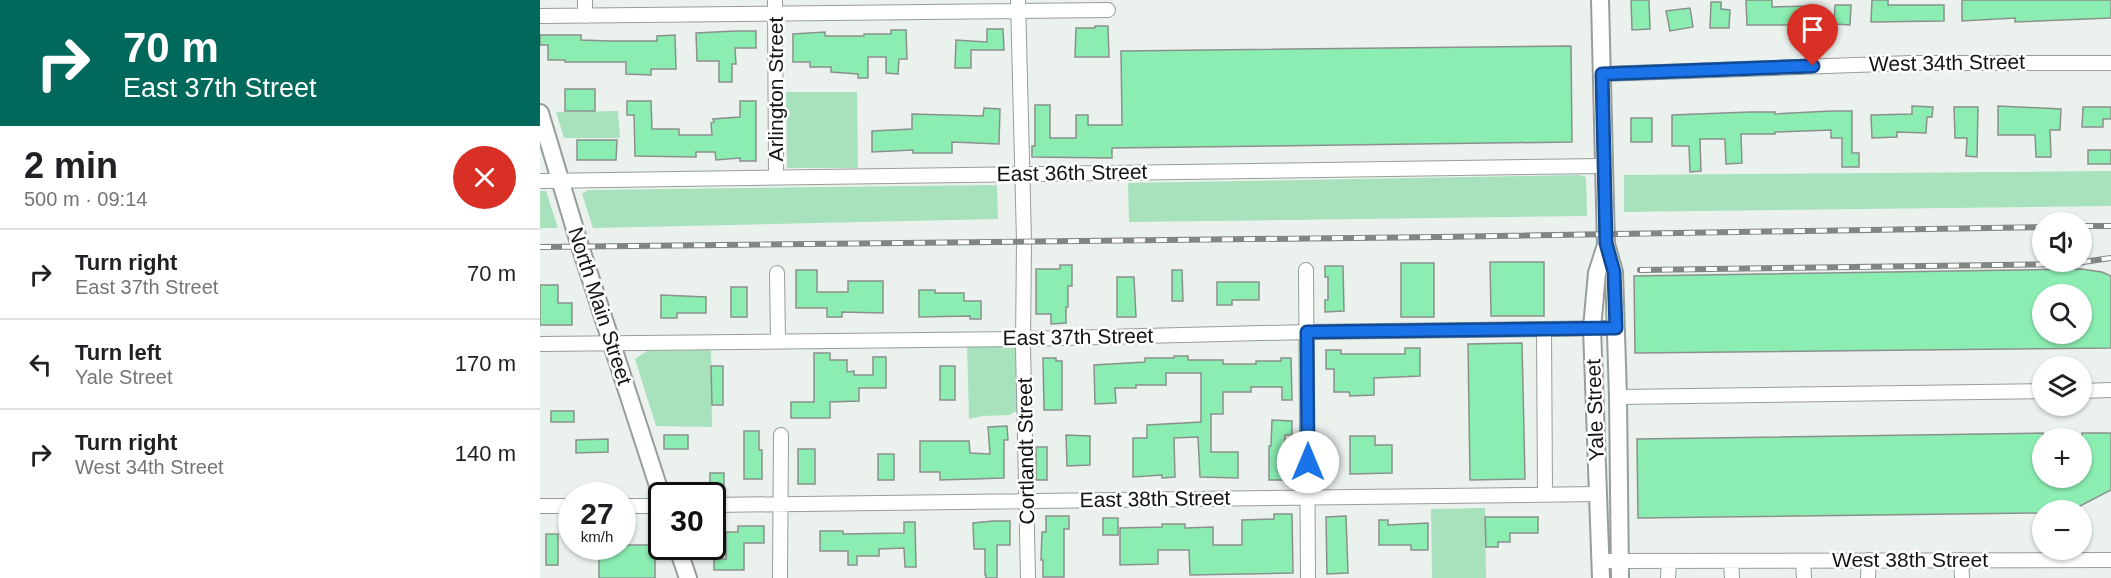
<!DOCTYPE html>
<meta charset="utf-8">
<style>
:root{--surface:#fff;--page:#f2f2f2;--text:#202124;--muted:#757577;--line:#e0e0e0}
body{margin:0;font-family:Helvetica,sans-serif;background:var(--page);color:var(--text);height:100vh;display:flex;flex-direction:column;font-size:22px;white-space:nowrap}
*{box-sizing:border-box;margin:0}
p{font-size:20px;color:var(--muted)}
.icon{flex:none;width:33px;height:33px;fill:none;stroke:currentColor;stroke-width:2;stroke-linecap:round;stroke-linejoin:round}
.map{position:relative;flex:1;overflow:hidden}
.drawer{display:flex;flex-direction:column;background:var(--surface);width:540px}
.drawer>*{flex:none}
.top-card{background:#00695c;color:#fff;overflow:hidden}
.fabs{position:absolute;left:1492px;top:212px;display:grid;gap:12px}
.fabs a{display:grid;place-items:center;width:60px;height:60px;border-radius:50%;background:var(--surface);box-shadow:0 2px 4px #0004;font-size:30px}
.speed{position:absolute;left:18px;top:482px;display:flex;gap:12px;font-size:30px;font-weight:700;text-align:center}
.speed>*{display:grid;place-content:center;width:78px;height:78px;border-radius:50%;background:var(--surface);box-shadow:0 2px 4px #0004;line-height:1}
.speed small{font-size:15px;font-weight:400}
.speed .limit{border:3px solid #111;border-radius:9px;background:#fff;color:#111}
.pin{position:absolute;display:grid;place-items:center;width:51px;height:51px;color:#fff;margin:-62px -26px;border-radius:50% 50% 50% 0;rotate:-45deg;box-shadow:0 0 6px #0007}
.pin .icon{rotate:45deg}
.me{position:absolute;width:66px;margin:-33px;rotate:0deg;stroke-linejoin:round;filter:drop-shadow(0 0 4px #0008)}
.turn{display:flex;align-items:center;gap:21px;height:126px;padding:0 24px;font-size:27px}
.turn .icon{width:78px;height:78px;stroke-width:2.5}
.turn b{display:block;font-size:42px;line-height:51px}
.round{display:grid;place-items:center;flex:none;width:63px;height:63px;border-radius:32px;background:var(--page)}
.summary{display:flex;align-items:center;justify-content:space-between;height:102px;padding:0 24px}
h1{font-size:36px;font-weight:800;line-height:45px}
ul{padding:0;list-style:none}
li{display:flex;align-items:center;gap:18px;height:90px;padding:0 24px;border-top:2px solid var(--line)}
li div{flex:1}
li b{display:block;font-size:22px}
li em{font-style:normal}
main{display:flex;flex:1;min-height:0}
.map>svg:first-child{display:block}
.green{fill:#a8e2bd}
.building{fill:#8bedb2;stroke:#8a918c;stroke-width:1.5;fill-rule:evenodd}
.lines{fill:none;stroke-linecap:round;stroke-linejoin:round}
.minor-casing{stroke:#979e99;stroke-width:16}
.major-casing{stroke:#979e99;stroke-width:20}
.minor{stroke:#fff;stroke-width:14}
.major{stroke:#fff;stroke-width:16}
.rail-casing{stroke:#818682;stroke-width:6}
.rail{stroke:#fff;stroke-width:4;stroke-dasharray:11;stroke-linecap:butt}
.route-casing{stroke:#114b97;stroke-width:15}
.route{stroke:#1a73e8;stroke-width:10}
.labels{text-anchor:middle;stroke-width:5;stroke-linejoin:round;paint-order:stroke}
.street-label{font-size:21px;fill:#121513;stroke:#fff}
</style>
<main>
<section class="drawer">
<div class="top-card">
<div class="turn"><svg class="icon" aria-label="right" viewBox="0 0 24 24"><path d="M7 20v-9h11M14 6l5 5-5 5"/></svg><div><b>70 m</b>East 37th Street</div></div>
</div>
<div class="summary"><div><h1>2 min</h1><p>500 m · 09:14</p></div><a class="round" style="background:#d93025;color:#fff"><svg class="icon" aria-label="close" viewBox="0 0 24 24"><path d="M6 6l12 12M18 6L6 18"/></svg></a></div>
<ul>
<li><svg class="icon" aria-label="right" viewBox="0 0 24 24"><path d="M7 20v-9h11M14 6l5 5-5 5"/></svg><div><b>Turn right</b><p>East 37th Street</p></div><em>70 m</em></li>
<li><svg class="icon" aria-label="left" viewBox="0 0 24 24"><path d="M17 20v-9H6M10 6l-5 5 5 5"/></svg><div><b>Turn left</b><p>Yale Street</p></div><em>170 m</em></li>
<li><svg class="icon" aria-label="right" viewBox="0 0 24 24"><path d="M7 20v-9h11M14 6l5 5-5 5"/></svg><div><b>Turn right</b><p>West 34th Street</p></div><em>140 m</em></li>
</ul>
</section>
<div class="map">
<svg width="1571" height="578" viewBox="0 0 1571 578">
<rect width="100%" height="100%" fill="#ebf2ed"/>
<!-- green -->
<path class="green" d="M246,92H317L318,168H247Z
M78,111L80,138H24L16,112Z
M1571,171V206L1084,212V175Z
M1039,175L1046,177L1047,216L589,222L588,183Z
M457,185L458,219L53,228L42,194L48,190Z
M0,191H6L18,228H0Z
M427,344H474L478,347L479,412H474L470,415L443,416L429,419Z
M171,350L172,427L116,426L95,359L107,351Z
M945,508L946,578H892L891,509Z"/>
<!-- building -->
<path class="building" d="M1091,0H1109L1110,29L1092,30Z
M1206,0H1232V7L1272,6V25H1207Z
M1332,0H1348V5H1404V21L1331,22Z
M1422,0H1571V18L1475,22V18L1422,21Z
M1171,2H1181V9L1190,10L1189,28H1170Z
M1295,5H1311L1310,25L1294,24Z
M1150,8L1153,27L1130,31L1126,11Z
M555,26H568L569,57H535L536,28H555Z
M447,29H463L464,50H431V68H415L416,40L447,42Z
M351,30H366L367,59H359L358,74L346,73V57H328V78H318V74L291,72V67H270V62H253V34L285,32V36H324V34H351Z
M195,31H216V48H195L196,64H192V82H179V61H157L156,33Z
M0,35H41V40L69,41H117V36L135,35L136,69H111V75L86,74V62H25V60H8V45H0Z
M1031,46L1032,142L572,148V158L492,157V146H495V105H510V138H536V115H548V125H582L581,51Z
M25,89H55V111H25Z
M87,101H111L112,129H139V135H172L171,123L174,122L173,119L200,117V101H216V161H200V158L176,160L175,152H156V157L95,156L94,115H87Z
M1372,106L1393,107L1392,117H1387L1386,133L1357,132V137L1332,138L1331,115L1372,114Z
M1458,106L1521,109L1520,130H1510L1511,157H1496L1495,135H1458Z
M1414,107H1438L1437,157L1426,156L1427,138H1415Z
M1543,107H1571V119H1563V127H1542Z
M444,108L460,109L459,144L412,142V153H373V150L332,152V131L372,129V114L443,116Z
M1291,111H1312V153H1319V167H1302V138H1291V130L1235,132V134H1201L1202,163L1186,164L1185,139H1160L1161,171L1150,172L1149,146H1132V115L1210,112H1235V114Z
M1091,118H1112V142H1091Z
M37,140H77L76,160H37Z
M1548,150H1571V164H1548Z
M950,262H1004V316H951Z
M861,263H894V317H861Z
M520,265H532V286H528V307H526V323L511,324V314H496V269H520Z
M785,266H803L804,311L785,312V300H788V277H785Z
M1541,269L1562,272L1571,276V348L1095,353L1094,276ZM1503,294H1542V333H1503Z
M256,270H277V292H308V281H343V313L302,312V317H287V308H256Z
M632,270H642L643,301H632Z
M577,277H594L596,317H577Z
M677,282H719V300H692V305H677Z
M0,285H18V303H32V325H0Z
M191,287H207V317H191Z
M379,290H395V293H424V301H441V319H430V316L379,317Z
M121,295L166,297V313H137V318H121Z
M982,343L985,479L930,480L928,344Z
M865,348H880V376L834,378V395L810,396L809,392H794V369H786V350H801V354H865Z
M274,353H290V360H307V372L314,371V375H333V357H346V388H319V401L290,402V418H251V402H274Z
M634,356H648V360H683V364H716V361H741V358H751L752,400H742V387H711V392H683V414H671V452H698V478L660,477L658,437L634,438L635,477L622,478V475L593,477V438H607V425L661,422V373H626V385H596V388H575L576,403L555,404L554,365L605,362V358H634Z
M503,358H516V361H522V410H504Z
M171,366H183V405H172Z
M400,366H415V400H400Z
M11,411H34V422H11Z
M732,420L752,421V435H745V480H729V446H731Z
M467,426L468,440H464V478L400,480V472H380V441H429L430,453L450,454L448,427Z
M204,431H219V450H222V479H204Z
M1503,433V477H1542V433H1571V490L1540,506L1519,510H1503V513L1098,518L1097,439Z
M124,435H148V449H124Z
M526,435L550,436V465L527,466Z
M810,436H835V445H852V473L810,474Z
M68,439V452L36,453V440Z
M496,447H507V480H496Z
M258,449H275V484H258Z
M338,454H354V480H338Z
M170,473H184V492H170Z
M734,514H752L753,573L650,575L649,550H618V564L580,565V528L622,527V524H645V528L673,527V545H702V520L734,519Z
M506,516H529V529H524V577H503V560H501L502,532H506Z
M806,516L808,573L787,574L786,517Z
M945,517H998V533H970V542H958V547H946Z
M563,518H578V535H563Z
M839,520H848V525L888,523V550H871V545H839Z
M453,521H470V545H457V578H446V575H445V549H434L433,523Z
M364,522H375L376,567H365L364,548L339,549V556H317V565H308V551H280V531H303V534L364,533Z
M198,526H224V543H204V570H174V559H186V532H198Z
M6,534H18V565H6Z
M82,545H115V578H59V546Z"/>
<g class="lines">
<defs>
<path id="minor" d="M45,0V16
M235,0L236,177
M478,0L484,241L483,346L488,578
M0,16L568,10
M1062,74L1372,63H1571
M0,181L1063,166
M766,270L768,578
M237,273L238,340
M1004,329L1005,494
M0,344L483,339L767,332L1076,328
M1542,391L1571,390
M1078,397L1503,391
M172,505L1058,494
M0,506H32
M82,506H122
M1421,560L1422,578
M1061,561L1571,560
M1191,561L1192,578
M1263,561L1264,578
M240,578L241,435
M1128,578L1129,561
M1328,578L1329,560"/>
<path id="major" d="M1060,0L1066,244L1074,272L1078,397L1080,578
M0,113L40,246L122,498
M137,546L148,578
M1061,578L1052,328L1057,273L1066,245"/>
</defs>
<!-- minor casing -->
<use href="#minor" class="minor-casing"/>
<!-- major casing -->
<use href="#major" class="major-casing"/>
<!-- minor -->
<use href="#minor" class="minor"/>
<!-- major -->
<use href="#major" class="major"/>
<defs>
<path id="rail" d="M1542,226H1571
M0,247L899,237L1503,227
M1100,270L1529,264L1571,258"/>
</defs>
<!-- rail casing -->
<use href="#rail" class="rail-casing"/>
<!-- rail -->
<use href="#rail" class="rail"/>
</g>
<g class="lines">
<defs>
<path id="route" d="M768,462L767,332L1076,328L1074,272L1066,243L1062,74L1273,66"/>
</defs>
<!-- route casing -->
<use href="#route" class="route-casing"/>
<!-- route -->
<use href="#route" class="route"/>
</g>
<g class="labels">
<!-- street labels -->
<g class="street-label">
<text transform="translate(1407 63) rotate(-1)" y="7">West 34th Street</text>
<text transform="translate(236 89) rotate(-90)" y="7">Arlington Street</text>
<text transform="translate(532 173) rotate(-1)" y="7">East 36th Street</text>
<text transform="translate(60 306) rotate(72)" y="7">North Main Street</text>
<text transform="translate(538 337) rotate(-1)" y="7">East 37th Street</text>
<text transform="translate(1055 410) rotate(-92)" y="7">Yale Street</text>
<text transform="translate(486 451) rotate(-91)" y="7">Cortlandt Street</text>
<text transform="translate(615 499) rotate(-1)" y="7">East 38th Street</text>
<text x="1370" y="567">West 38th Street</text>
</g>
</g>
</svg>
<div class="fabs">
<a><svg class="icon" aria-label="sound" viewBox="0 0 24 24"><path d="M4 9h4l5-4v14l-5-4H4zM17 9q2 3 0 6"/></svg></a>
<a><svg class="icon" aria-label="search" viewBox="0 0 24 24"><circle cx="10" cy="10" r="6"/><path d="M15 15l6 6"/></svg></a>
<a><svg class="icon" aria-label="layers" viewBox="0 0 24 24"><path d="M12 4l9 5-9 5-9-5zM3 14l9 5 9-5"/></svg></a>
<a>+</a>
<a>−</a>
</div>
<div class="speed"><div>27<small>km/h</small></div><div class="limit">30</div></div>
<div class="pin" style="left:1273px;top:66px;background:#d93025"><svg class="icon" aria-label="arrive" viewBox="0 0 24 24"><path d="M6 21V4h12l-3 4 3 4H6"/></svg></div>
<svg class="me" style="left:768px;top:462px" viewBox="-20 -20 40 40"><circle r="19" fill="#fff"/><path d="M0-13L10 11 0 6-10 11z" fill="#1a73e8"/></svg>
</div>
</main>
